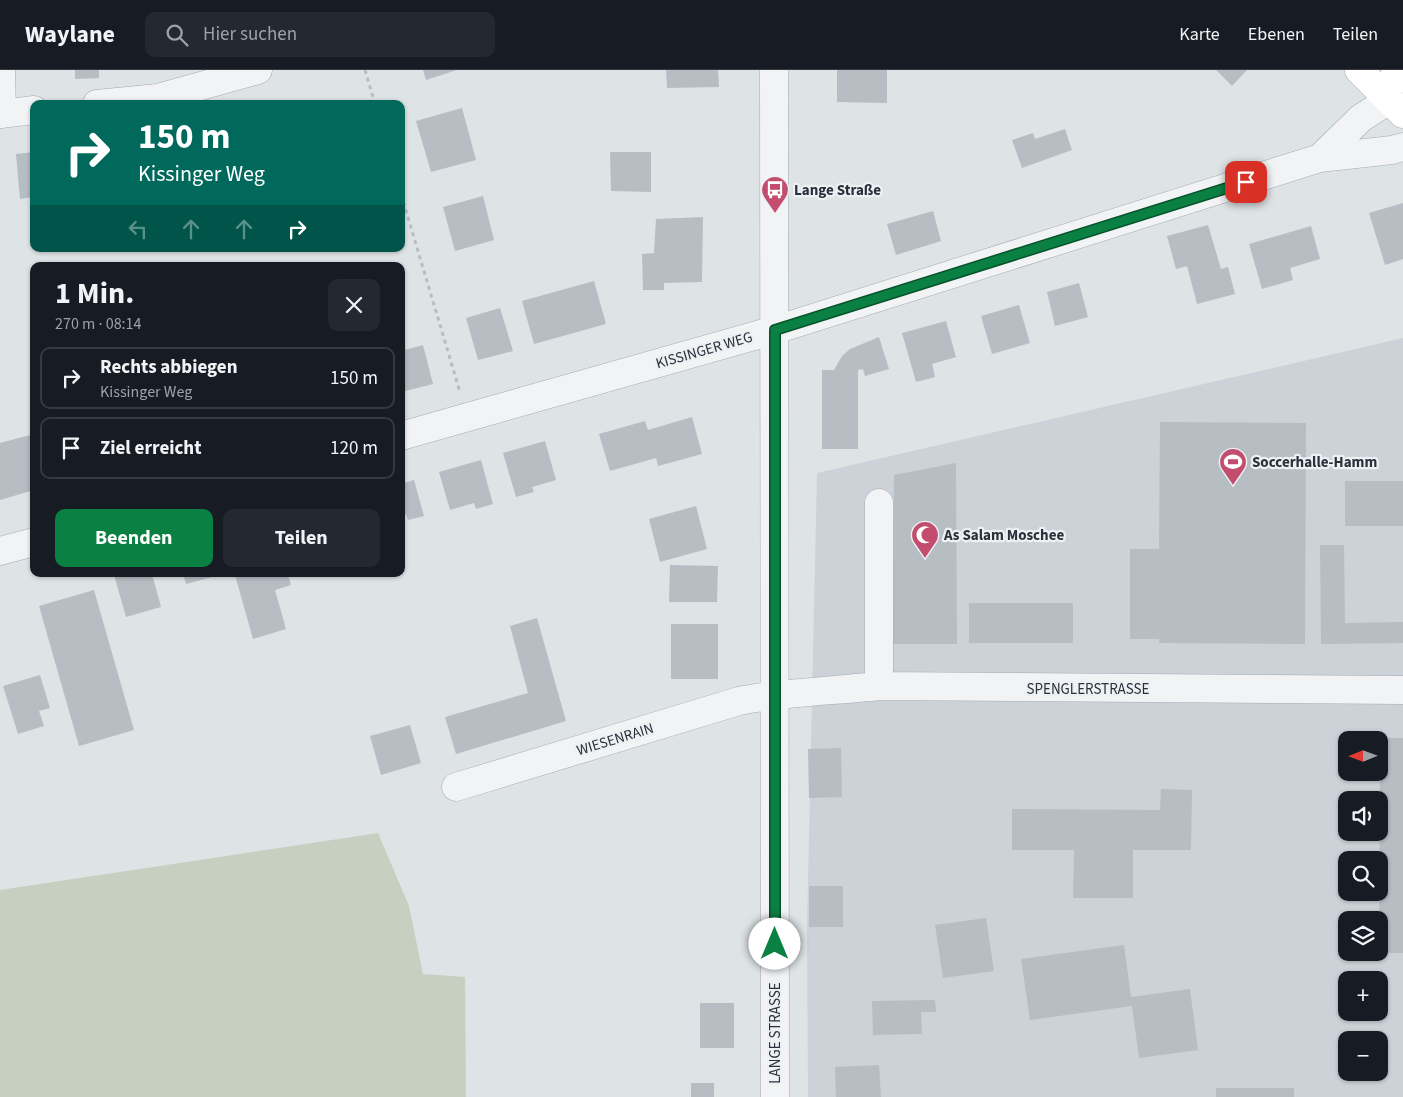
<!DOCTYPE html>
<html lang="de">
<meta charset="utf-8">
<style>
:root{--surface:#171b24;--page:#242831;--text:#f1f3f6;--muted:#9ea1a6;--line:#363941;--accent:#0b8043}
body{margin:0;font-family:"Source Sans 3",sans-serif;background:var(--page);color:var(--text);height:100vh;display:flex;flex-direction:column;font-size:19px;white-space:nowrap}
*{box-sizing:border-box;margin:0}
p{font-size:16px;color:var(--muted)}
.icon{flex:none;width:28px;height:28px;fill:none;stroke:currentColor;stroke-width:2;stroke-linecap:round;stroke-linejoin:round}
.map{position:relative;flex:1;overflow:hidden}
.drawer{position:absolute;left:30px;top:192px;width:375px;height:315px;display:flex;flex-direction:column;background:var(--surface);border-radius:10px;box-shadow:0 1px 4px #0004}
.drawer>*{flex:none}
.guide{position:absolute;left:30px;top:30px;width:375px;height:152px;border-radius:10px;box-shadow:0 1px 4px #0004;background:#00695c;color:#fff;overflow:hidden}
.needle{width:32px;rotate:269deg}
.fabs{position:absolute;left:1338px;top:661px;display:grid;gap:10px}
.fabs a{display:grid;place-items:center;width:50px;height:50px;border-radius:10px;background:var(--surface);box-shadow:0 1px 4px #0004;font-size:25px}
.pin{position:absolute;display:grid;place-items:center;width:42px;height:42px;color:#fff;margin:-21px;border-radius:10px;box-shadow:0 2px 8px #0006}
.me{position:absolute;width:55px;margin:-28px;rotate:0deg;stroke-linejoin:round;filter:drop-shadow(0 0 4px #0008)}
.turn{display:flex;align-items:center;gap:18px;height:105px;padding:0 25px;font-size:22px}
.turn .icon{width:65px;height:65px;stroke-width:2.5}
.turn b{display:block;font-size:35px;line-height:42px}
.lanes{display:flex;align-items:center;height:48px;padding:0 25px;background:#0003;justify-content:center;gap:25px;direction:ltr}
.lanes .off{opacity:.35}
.round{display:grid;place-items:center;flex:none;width:52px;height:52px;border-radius:10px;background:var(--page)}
.head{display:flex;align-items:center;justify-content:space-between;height:85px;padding:0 25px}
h1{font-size:30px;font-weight:700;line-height:38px}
.primary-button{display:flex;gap:10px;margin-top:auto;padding:10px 25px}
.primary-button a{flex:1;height:58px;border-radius:10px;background:var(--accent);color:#fff;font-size:20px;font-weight:700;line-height:58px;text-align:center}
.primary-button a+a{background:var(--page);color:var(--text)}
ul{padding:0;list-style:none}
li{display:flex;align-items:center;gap:15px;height:62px;margin:0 10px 8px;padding:0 15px;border:2px solid var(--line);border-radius:10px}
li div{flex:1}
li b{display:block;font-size:19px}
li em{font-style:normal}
header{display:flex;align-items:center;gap:30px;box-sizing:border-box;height:70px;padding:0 25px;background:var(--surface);border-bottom:1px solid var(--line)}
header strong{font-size:24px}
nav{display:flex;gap:28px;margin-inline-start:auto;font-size:18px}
.search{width:350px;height:45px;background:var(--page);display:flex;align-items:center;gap:12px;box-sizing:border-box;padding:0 18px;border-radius:10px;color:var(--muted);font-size:19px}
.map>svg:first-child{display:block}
.built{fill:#cdd2d8;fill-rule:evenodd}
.green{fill:#c6d0c0}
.building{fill:#b6bdc3}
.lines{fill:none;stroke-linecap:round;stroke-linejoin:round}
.minor-casing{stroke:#a4aab0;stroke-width:29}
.major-casing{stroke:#9fa9b1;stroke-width:29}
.path{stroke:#b9bdc1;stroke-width:3;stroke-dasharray:4 4;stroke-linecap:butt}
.minor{stroke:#f1f3f5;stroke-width:28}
.major{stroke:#fff;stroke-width:28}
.route-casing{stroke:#07532c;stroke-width:12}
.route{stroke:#0b8043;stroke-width:9}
.labels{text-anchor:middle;stroke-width:4.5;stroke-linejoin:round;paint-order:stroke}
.poi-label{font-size:15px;font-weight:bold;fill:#29323c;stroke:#eef1f4;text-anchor:start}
.street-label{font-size:15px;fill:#29323c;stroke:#eef1f4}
</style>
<header>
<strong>Waylane</strong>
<div class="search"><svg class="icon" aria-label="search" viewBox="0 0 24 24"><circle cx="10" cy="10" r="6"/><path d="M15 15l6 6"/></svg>Hier suchen</div>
<nav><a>Karte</a><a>Ebenen</a><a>Teilen</a></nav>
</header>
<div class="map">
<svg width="1403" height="1027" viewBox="0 0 1403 1027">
<rect width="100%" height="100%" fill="#dee3e6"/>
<!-- built -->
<path class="built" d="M1403,268V1027H808L807,857L817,403ZM1346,670H1379V702H1346ZM1346,730H1379V762H1346ZM1346,790H1379V822H1346ZM1346,850H1379V882H1346ZM1346,910H1379V942H1346ZM1346,970H1379V1002H1346Z"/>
<!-- green -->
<path class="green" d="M378,763L409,836L423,904L465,907L466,1027H0V820Z"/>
<!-- building -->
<path class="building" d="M75,0H99V8L75,9Z
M423,0H457L426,10Z
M666,0H718L719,17L667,18Z
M837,0H887V33L837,32Z
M1216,0H1247L1232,16Z
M462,38L476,90L431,102L416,51Z
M1065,59L1072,80L1022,98L1012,70L1033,63L1035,69Z
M34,82V127L20,129L16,84Z
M610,82H651V122L611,121Z
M483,126L494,170L455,181L443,137Z
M1403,133V189L1385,195L1369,143Z
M933,141L941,171L896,185L887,154Z
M703,147L702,212L664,213V220H643L642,184L654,183L656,149Z
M1208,155L1221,199L1228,197L1235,224L1197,234L1187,196L1176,199L1167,166Z
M1311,156L1320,189L1290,198L1293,210L1262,219L1249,174Z
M594,211L606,254L534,274L522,231Z
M1079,213L1088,247L1055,256L1047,222Z
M1019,235L1030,273L992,284L981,246Z
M500,238L513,281L478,290L466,248Z
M946,251L956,287L932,294L935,307L916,312L902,263Z
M879,267L889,299L865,306L863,299L858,300V379H822V300H834L842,286L850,279Z
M423,275L433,314L401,322V281Z
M692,347L702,384L658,396L656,388L610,401L599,364L645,351L648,360Z
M1160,352L1306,353L1305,574L1159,573V569H1130V479H1159Z
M34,364V420L0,430V373Z
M545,371L556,410L532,417L534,422L516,427L503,383Z
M481,390L493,434L476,439L474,433L450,440L439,402Z
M956,393L957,574H893L894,405Z
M414,410L424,446L408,450L406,444L401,446V414Z
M1345,411H1403V456H1345Z
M696,436L707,479L660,492L649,449Z
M1320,475H1344L1345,553L1403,552V573L1321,574Z
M670,495L718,496L717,532H669Z
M119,504H152L161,537L126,547L114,505Z
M183,504H215L216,506L186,514Z
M239,504H288L291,515L275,520L286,559L253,569L235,505Z
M94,520L134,660L79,676L39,536Z
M969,533H1073V573H969Z
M537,548L566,651L456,684L445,647L528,623L510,556Z
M671,554H718V609H671Z
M40,605L50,638L39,641L44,656L18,664L3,616Z
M410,655L421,693L381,705L370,666Z
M1380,668H1403V883H1379Z
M841,678L842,727L809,728L808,679Z
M1161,719L1192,720L1191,780H1133V828H1073L1074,780H1012V739L1160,740Z
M809,816H843V857H809Z
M986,848L994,901L943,908L935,855Z
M1124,875L1131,927L1190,919L1198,980L1139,988L1132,936L1030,950L1021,889Z
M935,930L936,942H921L922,964L873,965L872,931Z
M700,933H734V978H700Z
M879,995L881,1027H836L835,997Z
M691,1013H714V1027H691Z
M1216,1018H1294V1027H1216Z"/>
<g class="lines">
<defs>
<path id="minor" d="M1,0L2,44
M774,0L775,1027
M97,34L158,28L258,0
M0,44L34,40
M1320,88L1361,48L1403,21
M401,366L775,260L1320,88L1392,80L1403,77
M879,433V616
M0,481L34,472
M456,717L739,631C785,622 832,621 879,616L1403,620"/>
<path id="major" d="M1359,0L1403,44
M1395,0L1403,8"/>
</defs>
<!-- minor casing -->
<use href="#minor" class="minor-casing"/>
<!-- major casing -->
<use href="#major" class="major-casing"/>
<!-- path -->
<path class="path" d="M365,0L375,34
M401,124L460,322"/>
<!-- minor -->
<use href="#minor" class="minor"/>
<!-- major -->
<use href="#major" class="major"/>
</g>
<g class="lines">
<defs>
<path id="route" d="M775,874V260L1246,112"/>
</defs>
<!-- route casing -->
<use href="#route" class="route-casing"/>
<!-- route -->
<use href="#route" class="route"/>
</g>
<!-- icons -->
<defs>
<symbol id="bus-pin" viewBox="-11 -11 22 30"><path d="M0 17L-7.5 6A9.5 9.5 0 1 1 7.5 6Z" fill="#c24d6f" stroke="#eef1f4"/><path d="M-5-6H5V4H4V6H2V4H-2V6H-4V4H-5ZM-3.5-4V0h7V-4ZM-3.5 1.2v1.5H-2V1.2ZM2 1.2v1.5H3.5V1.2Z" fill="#fff"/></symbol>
<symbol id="stadium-pin" viewBox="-11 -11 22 30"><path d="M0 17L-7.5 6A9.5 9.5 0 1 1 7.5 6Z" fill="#c24d6f" stroke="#eef1f4"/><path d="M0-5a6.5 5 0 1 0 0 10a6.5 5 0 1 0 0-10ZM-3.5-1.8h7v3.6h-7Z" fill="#fff"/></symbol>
<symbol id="mosque-pin" viewBox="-11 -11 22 30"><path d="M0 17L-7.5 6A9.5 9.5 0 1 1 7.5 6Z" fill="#c24d6f" stroke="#eef1f4"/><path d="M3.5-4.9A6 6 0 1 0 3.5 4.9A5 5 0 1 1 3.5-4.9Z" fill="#fff"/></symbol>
</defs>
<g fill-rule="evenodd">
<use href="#bus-pin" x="759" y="104" width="32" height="43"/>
<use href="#stadium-pin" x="1217" y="376" width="32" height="43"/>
<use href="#mosque-pin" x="909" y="449" width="32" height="43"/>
</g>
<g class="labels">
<!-- poi labels -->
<g class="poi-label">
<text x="794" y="125">Lange Straße</text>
<text x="1252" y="397">Soccerhalle-Hamm</text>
<text x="944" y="470">As Salam Moschee</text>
</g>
<!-- street labels -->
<g class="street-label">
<text transform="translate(704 280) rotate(-16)" y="5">KISSINGER WEG</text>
<text x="1088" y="624">SPENGLERSTRASSE</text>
<text transform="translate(615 669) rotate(-17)" y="5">WIESENRAIN</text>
<text transform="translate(775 963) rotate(-90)" y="5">LANGE STRASSE</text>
</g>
</g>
</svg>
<div class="fabs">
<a><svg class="needle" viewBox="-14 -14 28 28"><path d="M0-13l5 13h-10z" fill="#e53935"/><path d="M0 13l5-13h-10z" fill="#9ea1a6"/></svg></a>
<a><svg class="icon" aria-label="sound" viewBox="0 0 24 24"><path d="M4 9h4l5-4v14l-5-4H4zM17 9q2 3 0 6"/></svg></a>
<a><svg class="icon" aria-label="search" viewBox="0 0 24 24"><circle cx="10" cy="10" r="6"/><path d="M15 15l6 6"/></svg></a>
<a><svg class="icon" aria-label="layers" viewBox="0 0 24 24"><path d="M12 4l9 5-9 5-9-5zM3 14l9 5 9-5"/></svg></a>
<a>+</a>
<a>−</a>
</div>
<div class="pin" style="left:1246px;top:112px;background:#d93025"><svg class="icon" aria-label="arrive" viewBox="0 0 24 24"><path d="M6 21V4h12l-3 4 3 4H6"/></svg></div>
<svg class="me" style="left:775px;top:874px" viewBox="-20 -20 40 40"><circle r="19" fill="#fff"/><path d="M0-13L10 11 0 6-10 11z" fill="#0b8043"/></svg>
<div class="guide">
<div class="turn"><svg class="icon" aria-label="right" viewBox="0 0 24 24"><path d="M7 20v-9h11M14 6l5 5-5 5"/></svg><div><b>150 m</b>Kissinger Weg</div></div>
<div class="lanes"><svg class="icon off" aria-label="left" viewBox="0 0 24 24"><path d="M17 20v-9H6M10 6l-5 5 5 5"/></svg><svg class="icon off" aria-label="ahead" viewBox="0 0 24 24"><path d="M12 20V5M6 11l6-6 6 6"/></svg><svg class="icon off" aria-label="ahead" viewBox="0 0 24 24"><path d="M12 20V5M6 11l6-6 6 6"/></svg><svg class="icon" aria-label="right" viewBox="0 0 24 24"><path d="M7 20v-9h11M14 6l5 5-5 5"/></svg></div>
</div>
<section class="drawer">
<div class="head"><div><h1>1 Min.</h1><p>270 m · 08:14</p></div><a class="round"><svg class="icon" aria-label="close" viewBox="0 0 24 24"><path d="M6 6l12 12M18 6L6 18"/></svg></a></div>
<ul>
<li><svg class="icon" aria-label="right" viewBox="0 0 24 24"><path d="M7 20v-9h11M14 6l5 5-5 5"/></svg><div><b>Rechts abbiegen</b><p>Kissinger Weg</p></div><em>150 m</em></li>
<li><svg class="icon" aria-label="arrive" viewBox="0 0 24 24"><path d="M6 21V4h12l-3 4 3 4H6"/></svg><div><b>Ziel erreicht</b></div><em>120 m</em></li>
</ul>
<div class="primary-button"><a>Beenden</a><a>Teilen</a></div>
</section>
</div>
